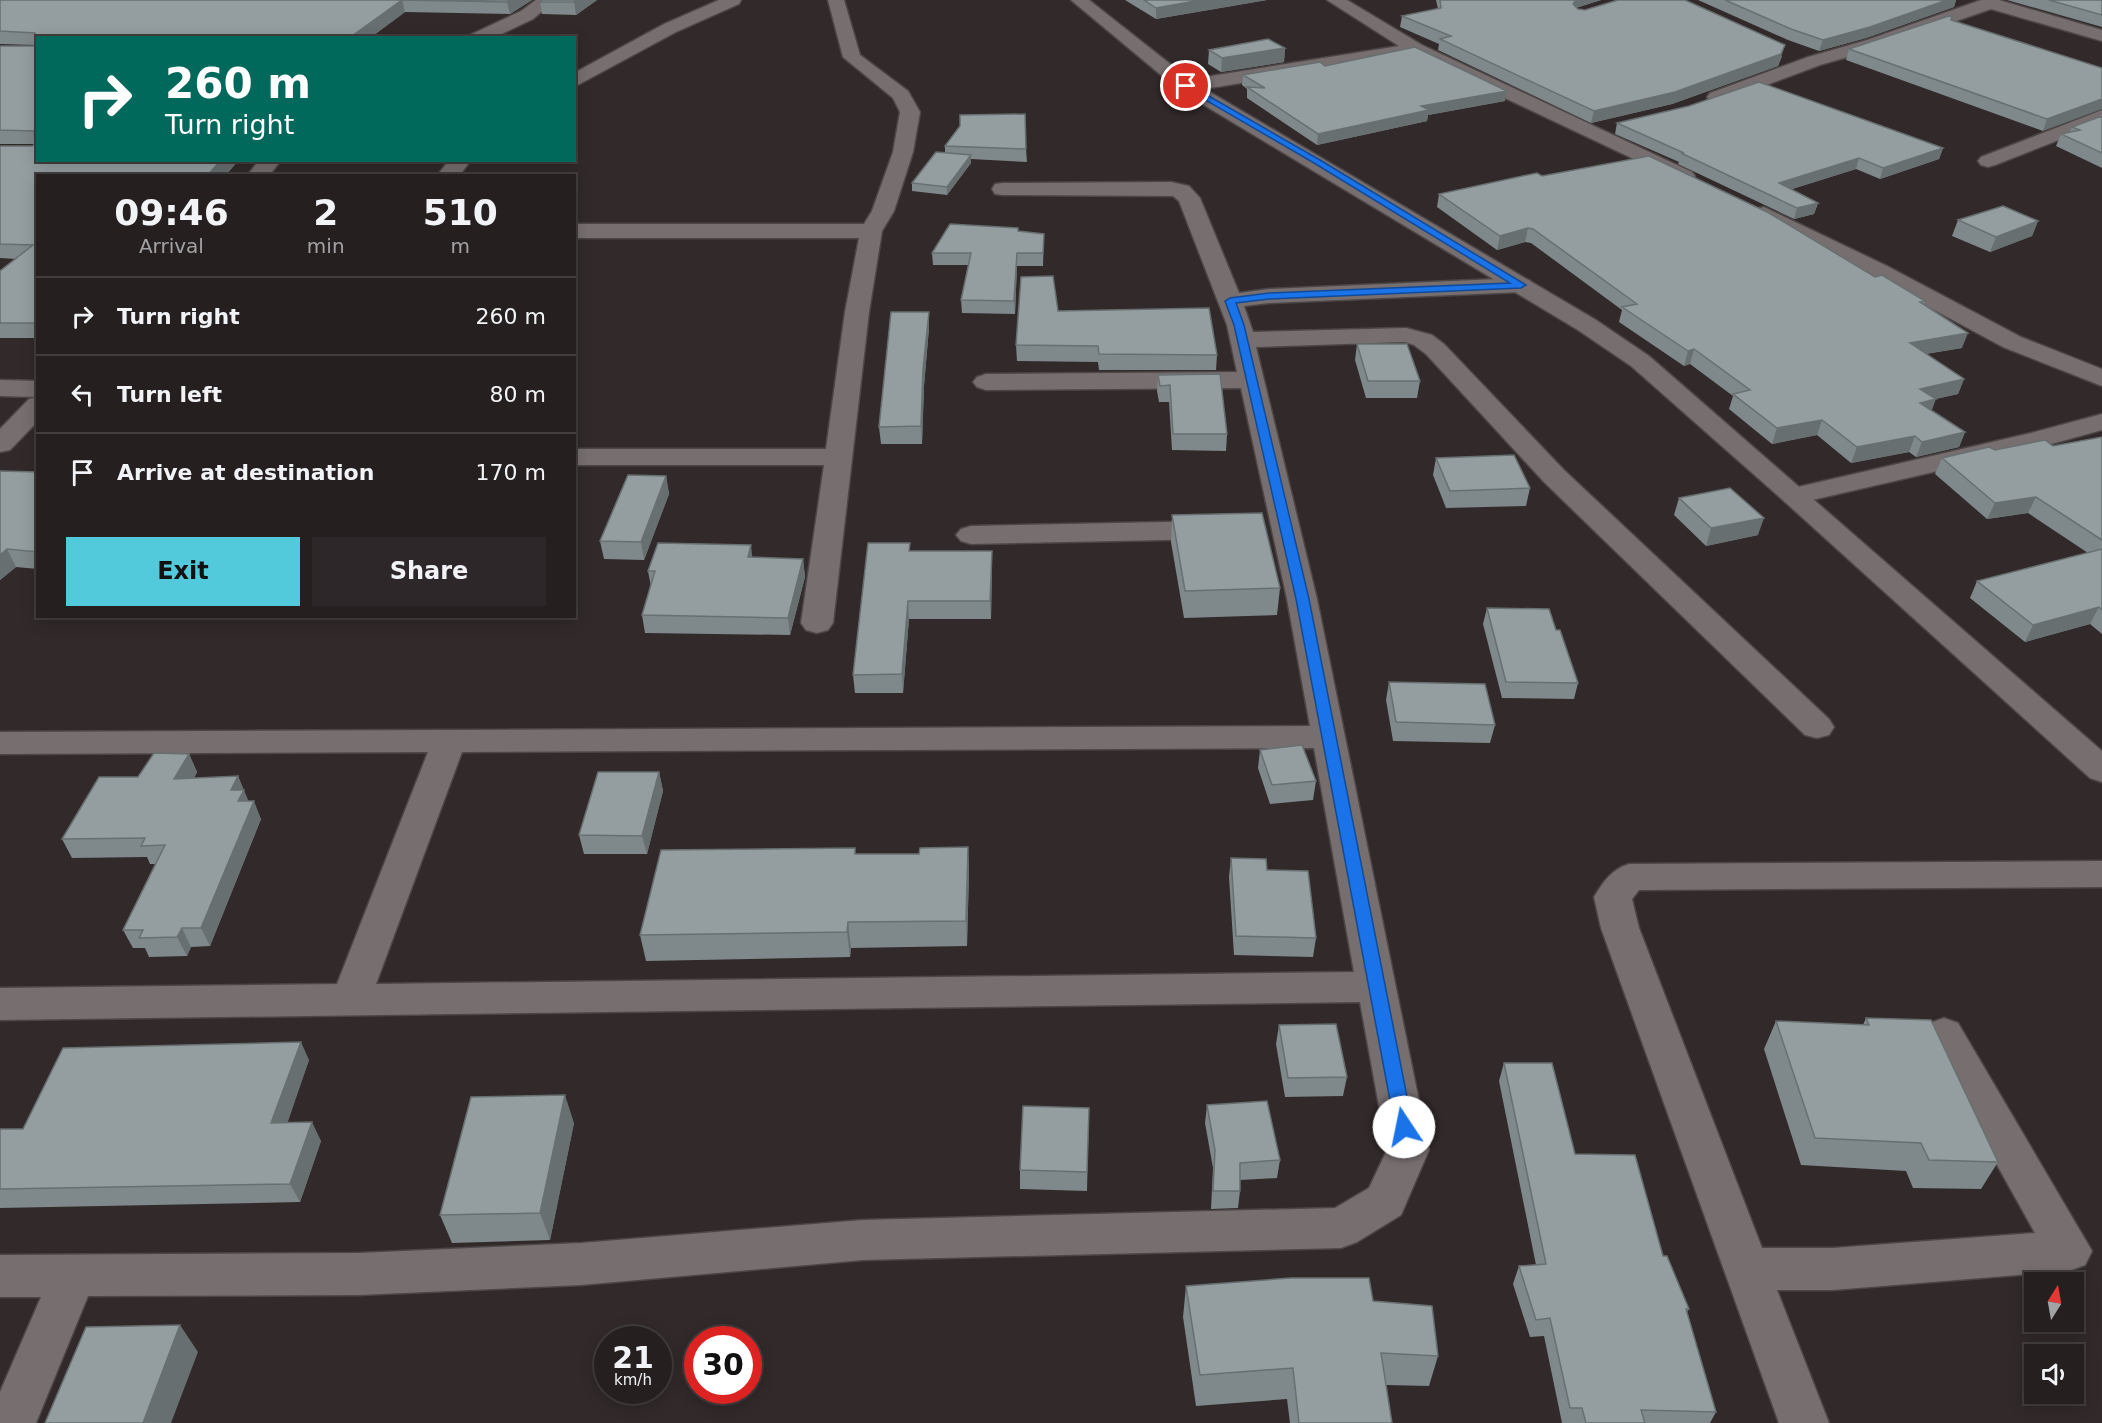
<!DOCTYPE html>
<style>
:root{--surface:#251f20;--page:#2d2729;--text:#f1f3f6;--muted:#a3a2a5;--line:#423d3e;--accent:#53cadc}
body{margin:0;font-family:"DejaVu Sans",sans-serif;background:var(--page);color:var(--text);height:100vh;display:flex;flex-direction:column;font-size:22px;white-space:nowrap}
*{box-sizing:border-box;margin:0}
p{font-size:20px;color:var(--muted)}
.icon{flex:none;width:33px;height:33px;fill:none;stroke:currentColor;stroke-width:2;stroke-linecap:round;stroke-linejoin:round}
.map{position:relative;flex:1;overflow:hidden}
.side{position:absolute;left:36px;top:174px;width:540px;height:444px;display:flex;flex-direction:column;background:var(--surface);border-radius:0px;box-shadow:0 3px 15px #0003,0 0 0 2px var(--line)}
.side>*{flex:none}
.hud{position:absolute;left:36px;top:36px;width:540px;height:126px;border-radius:0px;box-shadow:0 3px 15px #0003,0 0 0 2px var(--line);background:#00695c;color:#fff;overflow:hidden}
.needle{width:39px;rotate:11deg}
.controls{position:absolute;left:2024px;top:1272px;display:grid;gap:12px}
.controls a{display:grid;place-items:center;width:60px;height:60px;border-radius:0px;background:var(--surface);box-shadow:0 3px 15px #0003,0 0 0 2px var(--line);font-size:30px}
.speed{position:absolute;left:594px;top:1326px;display:flex;gap:12px;font-size:30px;font-weight:700;text-align:center}
.speed>*{display:grid;place-content:center;width:78px;height:78px;border-radius:50%;background:var(--surface);box-shadow:0 3px 15px #0003,0 0 0 2px var(--line);line-height:1}
.speed small{font-size:15px;font-weight:400}
.speed .limit{border:9px solid #d22;background:#fff;color:#111}
.pin{position:absolute;display:grid;place-items:center;width:51px;height:51px;color:#fff;margin:-26px;border:3px solid #fff;border-radius:50%;box-shadow:0 2px 6px #0007}
.me{position:absolute;width:66px;margin:-33px;rotate:349deg;stroke-linejoin:round;filter:drop-shadow(0 0 4px #0008)}
.turn{display:flex;align-items:center;gap:21px;height:126px;padding:0 30px;font-size:27px}
.turn .icon{width:78px;height:78px;stroke-width:2.5}
.turn b{display:block;font-size:42px;line-height:51px}
.eta{display:flex;justify-content:space-evenly;align-items:center;height:102px;text-align:center}
.eta b{font-size:36px;font-weight:800;line-height:42px}
.cta{display:flex;gap:12px;margin-top:auto;padding:12px 30px}
.cta a{flex:1;height:69px;border-radius:0px;background:var(--accent);color:#111;font-size:24px;font-weight:800;line-height:69px;text-align:center}
.cta a+a{background:var(--page);color:var(--text)}
ul{padding:0;list-style:none}
li{display:flex;align-items:center;gap:18px;height:78px;padding:0 30px;border-top:2px solid var(--line)}
li div{flex:1}
li b{display:block;font-size:22px}
li em{font-style:normal}
.map>svg:first-child{display:block}
.lines{fill:none;stroke-linecap:round;stroke-linejoin:round}
.minor-casing{stroke:#4c4647;stroke-width:3}
.tertiary-casing{stroke:#4c4647;stroke-width:3}
.minor{fill:#776e6f;fill-rule:evenodd}
.tertiary{fill:#776e6f;fill-rule:evenodd}
.wall{fill:#7f888a}
.shaded-wall{fill:#686f70}
.building{fill:#949ea0;stroke:#686f70;stroke-width:1.5}
.route{fill:#1a73e8;stroke:#114b97;stroke-width:1.5}
</style>
<div class="map">
<svg width="2102" height="1423" viewBox="0 0 2102 1423">
<rect width="100%" height="100%" fill="#31292a"/>
<g class="lines">
<defs>
<path id="minor" d="M536,0H555L533,19L493,38H469L472,34L521,11Z
M719,0H741L739,4L676,32L574,87V73L664,24Z
M828,0H844L860,55L908,91L920,112L913,152L894,211L882,231L869,312L833,623L828,630L817,633L806,630L801,623L824,465H574V449H826L845,312L859,238H574V224H864L872,211L893,152L900,112L893,98L843,57Z
M1327,0H1347L1422,45L1692,172L1695,176L1692,180L1685,182L1678,180L1414,55L1186,92L1179,90L1177,86L1179,82L1186,80L1399,46Z
M1981,0H1999L2102,30V41L1991,9L1879,48L1820,65L1724,101H1710L1707,97L1710,93L1808,57L1867,40Z
M2102,110V123L1995,165L1988,167L1981,165L1978,161L1981,157Z
M259,160H281L269,176H247Z
M449,160H471L459,176H437Z
M1171,182L1189,186L1200,198L1239,293L1269,289L1521,278L1529,280L1533,285L1529,290L1521,292L1269,303L1244,306L1253,332L1406,328L1432,335L1444,344L1564,470L1829,719L1834,727L1829,735L1817,738L1805,735L1544,482L1426,354L1414,345L1405,342L1256,347L1317,599L1429,1150L1401,1215L1357,1242L1341,1248L863,1260L581,1285L359,1295L88,1296L36,1423H0V1392L41,1297H0V1255L359,1253L581,1243L863,1220L1335,1208L1369,1188L1387,1150L1360,1002L0,1020V988L337,984L428,752L0,754V732L1310,726L1287,599L1241,388L986,390L977,387L973,382L977,377L986,374L1237,372L1227,325L1179,201L1173,196L1003,195L995,194L992,189L995,184L1003,183ZM1314,748L1354,972L376,984L462,752Z
M1764,207L1887,266L2021,337L2102,369V386L2003,347L1871,276L1756,219L1753,214L1756,209Z
M0,380L38,381V397L0,396Z
M38,397V421L10,450L0,452V429L29,399Z
M2102,414V430L2037,448L1795,504L1785,502L1781,496L1785,490L2031,433Z
M1215,521L1225,524L1229,530L1225,536L1215,539L971,544L961,541L956,535L961,529L971,526Z
M2102,861V887L1639,890L1632,899L1639,928L1762,1248H1833L2035,1233L1924,1034L1930,1023L1944,1018L1958,1023L2092,1251L2085,1265L2069,1271L1833,1290H1777L1829,1423H1779L1601,928L1594,897C1603,882 1612,869 1629,864Z"/>
<path id="tertiary" d="M1071,0H1089L1193,82L1596,320L1649,356L2102,751V782L2090,778L1785,502L1631,366L1578,330L1179,90Z"/>
</defs>
<!-- minor casing -->
<use href="#minor" class="minor-casing"/>
<!-- tertiary casing -->
<use href="#tertiary" class="tertiary-casing"/>
<!-- minor -->
<use href="#minor" class="minor"/>
<!-- tertiary -->
<use href="#tertiary" class="tertiary"/>
</g>
<!-- wall -->
<path class="wall" d="M0,0H532L510,14L405,12L370,38H38V160L238,161L225,176H38V338H0V271L16,259L0,258V146H32L35,144H0V46H33L34,45L0,44Z
M597,0L576,15L542,14L540,2Z
M1125,0H1267L1156,19Z
M1436,0H1601L1576,8L1578,9L1782,56L1778,66L1672,104L1591,123L1438,50L1439,44L1400,27L1402,16L1438,9Z
M1698,0H1956L1954,7L1866,38L1819,51L1788,40Z
M2007,0H2102V27Z
M1951,20L2102,68L2043,131L1846,60L1849,49Z
M1285,48L1284,62L1221,72L1208,64L1209,50Z
M1325,66L1505,101L1428,115L1427,121L1317,145L1247,98V89L1242,85L1243,75Z
M1689,106L1943,148L1939,159L1880,179L1856,169L1792,189L1818,203L1814,214L1794,219L1678,164L1679,162L1615,134L1617,123Z
M2102,116V168L2056,146L2061,134L2070,132L2072,127Z
M945,146L1026,149L1027,162L971,159V163L947,195L912,191V183L945,153Z
M1542,176L1875,277L1925,301L1924,304L1962,348L1926,354L1964,379L1958,394L1935,399L1931,410L1965,432L1959,447L1916,457L1909,452L1851,463L1817,435L1772,444L1729,409L1733,396L1690,364L1684,366L1619,322L1622,310L1531,243L1525,242L1497,250L1437,207L1439,194Z
M1958,220L2038,221L2032,236L1990,252L1952,236Z
M1044,234L1043,266H1017L1015,314L962,313L961,300L968,265H933L932,253Z
M1058,311L1217,355L1216,370H1099L1098,362L1017,361L1016,345Z
M929,328L924,386L922,444H881L879,427Z
M1357,344L1420,381L1417,398H1366L1355,360Z
M1158,375L1227,434L1226,451L1172,450L1169,402H1159L1157,391Z
M2102,437V634L2090,624L2025,642L1970,598L1977,581L2088,553L2028,513L1987,519L1935,474L1942,458L1995,450L2053,446Z
M1436,458L1530,488L1526,506L1446,508L1433,475Z
M0,471L38,472V569L16,567L0,580Z
M666,476L669,494L644,560L604,559L600,541Z
M1679,498L1758,535L1706,546L1674,515Z
M1172,515L1280,588L1277,615L1184,618L1171,542Z
M910,551H992L991,619H909L903,693H855L853,675Z
M752,557L803,559L805,577L790,635L645,633L642,615L651,587L648,571Z
M1487,608L1556,630L1578,683L1574,699L1502,698L1483,624Z
M1389,682L1495,725L1490,743L1393,741L1386,700Z
M1260,750L1316,781L1313,800L1270,804L1258,768Z
M189,754L197,772L194,778L238,776L248,801L261,819L210,946L191,947L187,956L149,957L145,948H133L123,930L155,864H150L147,857L72,858L62,839L138,777Z
M659,772L663,791L647,854H584L579,835Z
M968,847L969,872L967,946L851,948L850,957L646,961L640,935L856,854H919Z
M1231,858L1267,870L1316,938L1313,957L1234,955L1229,877Z
M1866,1018L1998,1162L1981,1189L1913,1188L1906,1171L1801,1165L1764,1049L1776,1021L1863,1025Z
M1279,1025L1347,1077L1343,1096L1285,1097L1276,1044Z
M309,1060L287,1122L321,1141L300,1202L0,1208V1129H23Z
M1504,1063L1575,1154L1663,1256L1689,1309L1687,1312L1716,1412L1710,1423H1562L1544,1336L1530,1337L1513,1284L1519,1266L1536,1265L1499,1081Z
M1207,1105L1280,1160L1277,1178L1240,1180V1191L1238,1208L1211,1209L1213,1168L1205,1123Z
M1089,1108L1087,1191L1020,1189V1170Z
M574,1123L550,1240L452,1243L440,1215Z
M1186,1286L1373,1301L1438,1356L1429,1386L1386,1385L1392,1423H1290L1287,1399L1196,1406L1183,1317Z"/>
<!-- shaded-wall -->
<path class="shaded-wall" d="M402,0L405,12L370,38H349Z
M510,0H532L510,14L507,2Z
M578,0H597L576,15L574,2Z
M1201,0H1267L1156,19V8Z
M1576,0H1601L1575,8L1573,4Z
M1947,0H1956L1954,7L1866,38L1819,51L1823,40Z
M1785,45L1778,66L1672,104L1591,123L1594,111Z
M1285,48L1284,62L1221,72L1222,58Z
M1507,91L1505,101L1428,115L1427,121L1317,145L1318,134L1421,106Z
M2102,99V109L2043,131L2047,119Z
M1943,148L1939,159L1880,179L1883,168Z
M971,155V163L947,195V187Z
M1859,158L1856,169L1776,194L1779,183Z
M221,160H237L238,161L225,176H207Z
M1818,203L1814,214L1794,219L1797,208Z
M2038,221L2032,236L1990,252L1996,237Z
M1528,228L1525,242L1497,250L1500,236Z
M1017,253V266L1015,314L1014,301Z
M929,312V328L924,386L922,444L921,426L923,369Z
M1968,333L1962,348L1904,357L1910,343Z
M1694,349L1690,364L1684,366L1688,351Z
M1964,379L1958,394L1914,404L1920,389Z
M1936,399L1930,415L1920,403Z
M1822,420L1817,435L1772,444L1777,428Z
M1965,432L1959,447L1916,457L1922,442Z
M1915,436L1909,452L1851,463L1857,447Z
M666,476L669,494L644,560L641,542Z
M2036,497L2028,513L1987,519L1995,503Z
M1764,518L1758,535L1706,546L1711,528Z
M751,545L753,563L748,557Z
M7,549L16,567L0,580V555Z
M992,551V569L991,619L990,601Z
M803,559L805,577L790,635L788,618Z
M908,601L909,619L903,693L902,674Z
M2099,607L2090,624L2025,642L2033,625Z
M189,754L197,772L183,797L174,779Z
M659,772L663,791L647,854L642,836Z
M238,776L251,807L254,801L261,819L210,946L201,928L231,790Z
M968,847L969,872L967,946L966,921Z
M848,922L851,948L850,957L847,932Z
M182,928L191,947L187,956L177,937Z
M301,1042L309,1060L281,1142L271,1123Z
M565,1095L574,1123L550,1240L540,1213Z
M312,1122L321,1141L300,1202L290,1184Z
M180,1325L198,1352L171,1423H143Z"/>
<!-- building -->
<path class="building" d="M0,0H510L507,2L402,0L349,38H38V160H221L207,176H38V323H0V271L33,245L0,244V146H32L35,144L34,131L0,130V46H33L35,44V33L0,31Z
M542,0H578L574,2H540Z
M1144,0H1201L1156,8Z
M1440,0H1576L1573,4L1578,9L1585,10L1618,0H1685L1785,45L1781,54L1675,92L1594,111L1440,39L1451,36L1402,16L1441,8Z
M1725,0H1947L1870,27L1823,40L1791,29Z
M2049,0H2102V15Z
M1952,15L1951,20L2102,68V99L2047,119L1849,49Z
M1268,39L1285,48L1222,58L1209,50Z
M1415,47L1507,91L1421,106L1429,110L1318,134L1247,87L1265,88L1243,75L1320,62L1325,66Z
M1759,82L1943,148L1883,168L1859,158L1779,183L1818,203L1797,208L1681,153H1684L1617,123L1689,106Z
M1025,114L1026,149L945,146L960,126V115Z
M2102,116V153L2061,134L2080,130L2072,127Z
M936,152L971,155L947,187L912,183Z
M1649,156L1769,213L1875,277L1882,275L1925,301L1920,302L1968,333L1910,343L1964,379L1920,389L1936,399L1920,403L1965,432L1922,442L1915,436L1857,447L1822,420L1777,428L1733,394L1750,390L1694,349L1688,351L1622,307L1637,304L1533,229L1528,228L1500,236L1439,194L1537,173L1542,176Z
M2003,206L2038,221L1996,237L1958,220Z
M950,224L1018,228V231L1044,234L1043,253H1017L1014,301L961,300L971,253H932Z
M1053,276L1058,311L1209,308L1217,355L1099,354L1098,346L1016,345L1021,277Z
M891,312H929L923,369L921,426L879,427Z
M1357,344H1407L1420,381H1368Z
M1220,374L1227,434H1173L1170,385L1160,386L1158,375Z
M2102,437V540L2036,497L1995,503L1942,458L1989,447L1995,450L2045,440L2053,446Z
M1514,455L1530,488L1450,491L1436,458Z
M0,471L38,472V552L7,549L0,555Z
M628,475L666,476L641,542L600,541Z
M1730,488L1764,518L1711,528L1679,498Z
M1262,513L1280,588L1185,591L1172,515Z
M658,543L751,545L748,557L803,559L788,618L642,615L655,571H648Z
M868,543H910L909,551H992L990,601H908L902,674L853,675Z
M2102,549V610L2099,607L2033,625L1977,581Z
M1487,608L1549,609L1556,630H1560L1578,683L1506,682Z
M1389,682L1485,684L1495,725L1396,722Z
M1302,745L1316,781L1272,785L1260,750Z
M154,753L189,754L174,779L238,776L231,790H244L238,801H254L201,928H182L177,937L139,938L143,930H123L165,845L141,846L145,838L62,839L99,777H138Z
M598,772H659L642,836L579,835Z
M968,847L966,921L848,922L847,932L640,935L661,850L855,848V854H919L920,848Z
M1231,858L1266,859L1267,870L1308,871L1316,938L1236,936Z
M1866,1018L1931,1020L1998,1162L1929,1160L1921,1143L1815,1138L1776,1021L1869,1025Z
M1336,1024L1347,1077L1288,1078L1279,1025Z
M301,1042L271,1123L312,1122L290,1184L0,1189V1129H23L63,1048Z
M1504,1063H1552L1575,1154L1635,1155L1663,1256H1667L1689,1309H1686L1716,1412L1641,1410L1645,1423H1586L1582,1408H1570L1550,1318L1536,1320L1519,1266L1546,1264Z
M565,1095L540,1213L440,1215L471,1097Z
M1267,1101L1280,1160L1240,1163V1191H1213L1215,1150L1207,1105Z
M1023,1106L1089,1108L1087,1172L1020,1170Z
M1291,1278H1369L1373,1301L1432,1306L1438,1356L1381,1353L1392,1423H1299L1293,1368L1200,1375L1186,1286Z
M180,1325L143,1423H45L86,1327Z"/>
<!-- route -->
<path class="route" d="M1186,83L1320,160L1526,285L1521,288L1269,299L1236,303L1244,325L1309,599L1413,1127L1410,1132L1404,1134L1398,1132L1395,1127L1296,599L1234,325L1225,301L1230,298L1269,293L1510,283L1314,163L1183,87L1182,86Z"/>
</svg>
<div class="controls">
<a><svg class="needle" viewBox="-14 -14 28 28"><path d="M0-13l5 13h-10z" fill="#e53935"/><path d="M0 13l5-13h-10z" fill="#a3a2a5"/></svg></a>
<a><svg class="icon" aria-label="sound" viewBox="0 0 24 24"><path d="M4 9h4l5-4v14l-5-4H4zM17 9q2 3 0 6"/></svg></a>
</div>
<div class="speed"><div>21<small>km/h</small></div><div class="limit">30</div></div>
<div class="pin" style="left:1186px;top:86px;background:#d93025"><svg class="icon" aria-label="arrive" viewBox="0 0 24 24"><path d="M6 21V4h12l-3 4 3 4H6"/></svg></div>
<svg class="me" style="left:1404px;top:1127px" viewBox="-20 -20 40 40"><circle r="19" fill="#fff"/><path d="M0-13L10 11 0 6-10 11z" fill="#1a73e8"/></svg>
<div class="hud">
<div class="turn"><svg class="icon" aria-label="right" viewBox="0 0 24 24"><path d="M7 20v-9h11M14 6l5 5-5 5"/></svg><div><b>260 m</b>Turn right</div></div>
</div>
<section class="side">
<div class="eta">
<div><b>09:46</b><p>Arrival</p></div>
<div><b>2</b><p>min</p></div>
<div><b>510</b><p>m</p></div>
</div>
<ul>
<li><svg class="icon" aria-label="right" viewBox="0 0 24 24"><path d="M7 20v-9h11M14 6l5 5-5 5"/></svg><div><b>Turn right</b></div><em>260 m</em></li>
<li><svg class="icon" aria-label="left" viewBox="0 0 24 24"><path d="M17 20v-9H6M10 6l-5 5 5 5"/></svg><div><b>Turn left</b></div><em>80 m</em></li>
<li><svg class="icon" aria-label="arrive" viewBox="0 0 24 24"><path d="M6 21V4h12l-3 4 3 4H6"/></svg><div><b>Arrive at destination</b></div><em>170 m</em></li>
</ul>
<div class="cta"><a>Exit</a><a>Share</a></div>
</section>
</div>
